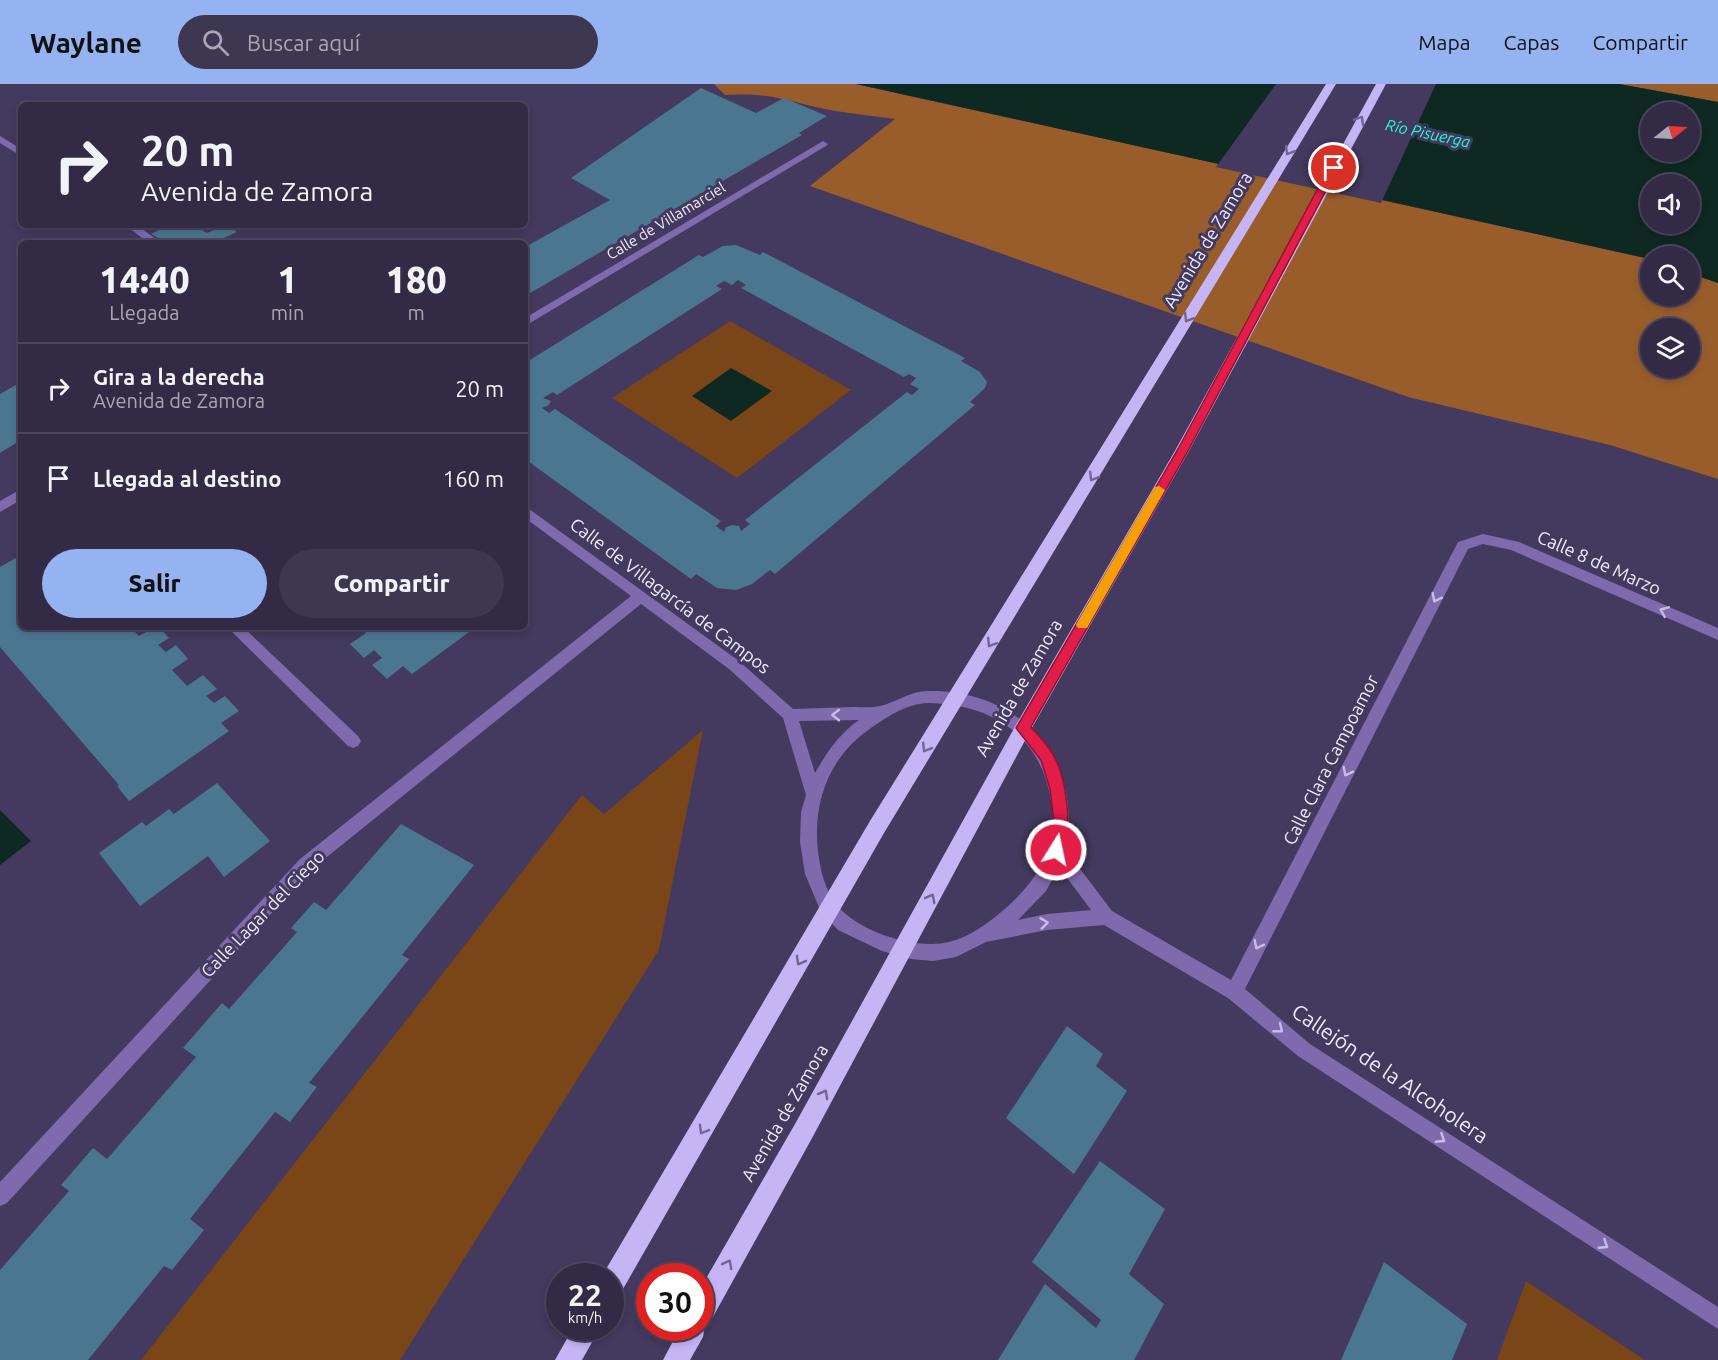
<!DOCTYPE html>
<html lang="es">
<meta charset="utf-8">
<style>
:root{--surface:#332b46;--page:#3e3751;--text:#f1f3f6;--muted:#a9a7b3;--line:#4e475f;--accent:#95b2f1}
body{margin:0;font-family:Ubuntu,sans-serif;background:var(--page);color:var(--text);height:100vh;display:flex;flex-direction:column;font-size:22px;white-space:nowrap}
*{box-sizing:border-box;margin:0}
p{font-size:20px;color:var(--muted)}
.icon{flex:none;width:33px;height:33px;fill:none;stroke:currentColor;stroke-width:2;stroke-linecap:round;stroke-linejoin:round}
.map{position:relative;flex:1;overflow:hidden}
.details{position:absolute;left:18px;top:156px;width:510px;height:390px;display:flex;flex-direction:column;background:var(--surface);border-radius:9px;box-shadow:0 3px 9px #0003,0 0 0 2px var(--line)}
.details>*{flex:none}
.guide{position:absolute;left:18px;top:18px;width:510px;height:126px;border-radius:9px;box-shadow:0 3px 9px #0003,0 0 0 2px var(--line);background:#332b46;color:var(--text);overflow:hidden}
.needle{width:39px;rotate:72deg}
.tools{position:absolute;left:1640px;top:18px;display:grid;gap:12px}
.tools a{display:grid;place-items:center;width:60px;height:60px;border-radius:50%;background:var(--surface);box-shadow:0 3px 9px #0003,0 0 0 2px var(--line);font-size:30px}
.speed{position:absolute;left:546px;top:1179px;display:flex;gap:12px;font-size:30px;font-weight:700;text-align:center}
.speed>*{display:grid;place-content:center;width:78px;height:78px;border-radius:50%;background:var(--surface);box-shadow:0 3px 9px #0003,0 0 0 2px var(--line);line-height:1}
.speed small{font-size:15px;font-weight:400}
.speed .limit{border:9px solid #d22;background:#fff;color:#111}
.pin{position:absolute;display:grid;place-items:center;width:51px;height:51px;color:#fff;margin:-26px;border:3px solid #fff;border-radius:50%;box-shadow:0 2px 6px #0007}
.me{position:absolute;width:66px;margin:-33px;rotate:10deg;stroke-linejoin:round;filter:drop-shadow(0 0 4px #0008)}
.turn{display:flex;align-items:center;gap:21px;height:126px;padding:0 24px;font-size:27px}
.turn .icon{width:78px;height:78px;stroke-width:2.5}
.turn b{display:block;font-size:42px;line-height:51px}
.eta{display:flex;justify-content:space-evenly;align-items:center;height:102px;text-align:center}
.eta b{font-size:36px;font-weight:800;line-height:42px}
.cta{display:flex;gap:12px;margin-top:auto;padding:12px 24px}
.cta a{flex:1;height:69px;border-radius:36px;background:var(--accent);color:#111;font-size:24px;font-weight:800;line-height:69px;text-align:center}
.cta a+a{background:var(--page);color:var(--text)}
ul{padding:0;list-style:none}
li{display:flex;align-items:center;gap:18px;height:90px;padding:0 24px;border-top:2px solid var(--line)}
li div{flex:1}
li b{display:block;font-size:22px}
li em{font-style:normal}
header{display:flex;align-items:center;gap:36px;box-sizing:border-box;height:84px;padding:0 30px;background:var(--accent);color:#111}
header strong{font-size:28px}
nav{display:flex;gap:33px;margin-inline-start:auto;font-size:21px}
.search{width:420px;height:54px;background:var(--page);display:flex;align-items:center;gap:15px;box-sizing:border-box;padding:0 21px;border-radius:33px;color:var(--muted);font-size:22px}
.map>svg:first-child{display:block}
.green{fill:#7a4517}
.forest{fill:#995d2c;fill-rule:evenodd}
.water{fill:#0e2822;fill-rule:evenodd}
.pier{fill:#44395e}
.building{fill:#4b7690;fill-rule:evenodd}
.lines{fill:none;stroke-linecap:round;stroke-linejoin:round}
.minor{fill:#7e6aad;fill-rule:evenodd}
.highway{fill:#c6b5f5;fill-rule:evenodd}
.oneway{stroke:#726493}
.oneway2{stroke:#c8bee2}
.route{fill:#e11d48;stroke:#92132f;stroke-width:1.5}
.slow{fill:#f59e0b}
.labels{text-anchor:middle;stroke-width:6;stroke-linejoin:round;paint-order:stroke}
.far-street-label{font-size:15px;fill:#f0ecfe;stroke:#44395e}
.far-water-label{font-size:16px;font-style:italic;fill:#23f9d5;stroke:#44395e}
.street-label{font-size:18px;fill:#f0ecfe;stroke:#44395e}
.near-street-label{font-size:21px;fill:#f0ecfe;stroke:#44395e}
</style>
<header>
<strong>Waylane</strong>
<div class="search"><svg class="icon" aria-label="search" viewBox="0 0 24 24"><circle cx="10" cy="10" r="6"/><path d="M15 15l6 6"/></svg>Buscar aquí</div>
<nav><a>Mapa</a><a>Capas</a><a>Compartir</a></nav>
</header>
<div class="map">
<svg width="1718" height="1276" viewBox="0 0 1718 1276">
<rect width="100%" height="100%" fill="#44395e"/>
<!-- green -->
<path class="green" d="M730,237L851,306L737,394L612,314Z
M703,646L659,866L400,1276H141L582,711L604,730Z
M1526,1197L1645,1276H1497Z"/>
<!-- forest -->
<path class="forest" d="M714,0H856L1650,175V212H1689V189L1718,199V395L1610,361L1408,313L810,102L895,35C865,31 833,28 803,20C774,12 756,9 725,11ZM1650,244H1689V284H1650Z
M1619,0H1718V18Z"/>
<!-- water -->
<path class="water" d="M856,0H1619L1718,18V199L1689,189V172H1650V175ZM1650,28H1689V68H1650ZM1650,100H1689V140H1650Z
M731,284L772,307L731,337L692,312Z
M0,726L31,757L0,781Z"/>
<!-- pier -->
<path class="pier" d="M1276,0H1436L1381,119L1216,83Z"/>
<!-- building -->
<path class="building" d="M701,4L756,29L784,14L827,32L799,49L802,51L525,212V163L610,116L571,94Z
M168,141H193L207,149L226,141L237,148L219,156L224,159H167L151,150Z
M736,161L760,171L763,168L965,274L961,277L980,288L987,298L985,304L970,318L975,321L775,490L770,486L752,500L736,506L717,504L696,490L691,495L525,375V279L699,171L703,173L723,162ZM738,196L746,201L741,204L904,293L909,290L916,294L910,300L919,305L912,311L907,308L745,436L750,440L741,447L739,442L732,441L726,443L724,448L716,442L721,437L555,325L549,329L542,324L549,321L551,317L543,314L553,308L557,311L722,205L716,202L724,197L732,201Z
M21,298V356L0,369V310Z
M21,471V543H130L139,552L155,543H159L169,554L158,561L166,568L176,561L188,575L172,586L187,602L203,591L217,605L206,612L214,619L225,612L239,627L221,639L229,647L129,717L117,702L119,701L0,563V483Z
M359,543H476L412,590L403,582L387,595L372,581L382,574L374,566L364,574L350,560L366,549Z
M217,699L270,757L224,793L208,772L140,822L99,769L142,738L146,742L169,725L174,730Z
M401,740L474,781L402,871L409,875L309,999L317,1003L290,1038L275,1028L190,1135L204,1146L172,1186L164,1182L88,1276H0V1186L69,1107L61,1101L93,1064L107,1075L196,973L183,964L222,919L229,925L297,848L291,844L314,818L326,826Z
M1067,942L1103,970L1096,982L1127,1007L1074,1090L1006,1034Z
M1100,1077L1165,1125L1129,1190L1164,1220L1134,1276H998L1045,1200L1096,1244L1101,1236L1032,1178Z
M1384,1178L1467,1240L1452,1276H1341Z"/>
<g class="lines">
<!-- minor -->
<path class="minor" d="M0,52L21,65V72L0,59Z
M823,57L828,60L826,62L525,242V234Z
M125,141H137L161,159H149Z
M21,405V416L0,428V417Z
M525,422L739,577L793,625C813,624 833,624 853,623C861,623 872,624 880,622C897,618 910,607 928,607C1017,605 1085,674 1065,765L1112,827L1231,896L1458,458L1483,450L1519,458L1718,544V556L1511,466L1483,460L1468,465L1245,905L1310,960L1718,1223V1245L1298,972L1228,914L1104,841L1047,846L986,858L956,873L933,877L911,875L882,867L838,846L821,828L805,790L800,758L801,728L806,711L783,634L729,585L641,520L312,785L7,1119L0,1122V1098L300,775L631,512L525,434ZM928,619C992,620 1040,651 1051,716C1059,760 1039,795 1007,823C991,837 970,853 949,858C916,866 858,848 837,821C828,810 822,793 820,780C810,729 824,678 867,647C885,634 905,620 928,619ZM859,636C839,650 827,668 815,689L799,637ZM1059,783L1091,826L1047,830L1018,836L1046,807Z
M227,543H243L358,652L361,657L358,662L353,664L348,662Z"/>
<!-- highway -->
<path class="highway" d="M1326,0H1336L884,749L619,1212L610,1215V1192H602L870,737Z
M1376,0H1386L1190,365L1029,649L811,1056L709,1240L705,1241L703,1253L690,1276H663L680,1244H700V1205L795,1040L1017,639L1176,365Z
M573,1244H600L582,1276H555Z"/>
</g>
<!-- one-way arrows -->
<defs><path id="oneway-chevron" d="M-2-3.5L2.5 0L-2 3.5" fill="none" stroke-width="1.6" stroke-linecap="round" stroke-linejoin="round" transform="scale(1.5)"/></defs>
<g class="oneway">
<use href="#oneway-chevron" transform="translate(1360 36) rotate(-60)"/>
<use href="#oneway-chevron" transform="translate(1289 67) rotate(121)"/>
<use href="#oneway-chevron" transform="translate(1188 234) rotate(121)"/>
<use href="#oneway-chevron" transform="translate(1093 393) rotate(122)"/>
<use href="#oneway-chevron" transform="translate(991 559) rotate(122)"/>
<use href="#oneway-chevron" transform="translate(926 664) rotate(122)"/>
<use href="#oneway-chevron" transform="translate(931 814) rotate(-62)"/>
<use href="#oneway-chevron" transform="translate(800 877) rotate(119)"/>
<use href="#oneway-chevron" transform="translate(824 1010) rotate(-61)"/>
<use href="#oneway-chevron" transform="translate(703 1046) rotate(120)"/>
<use href="#oneway-chevron" transform="translate(728 1180) rotate(-62)"/>
</g>
<g class="oneway2">
<use href="#oneway-chevron" transform="translate(1436 514) rotate(117)"/>
<use href="#oneway-chevron" transform="translate(1664 527) rotate(-157)"/>
<use href="#oneway-chevron" transform="translate(836 631) rotate(-180)"/>
<use href="#oneway-chevron" transform="translate(1347 688) rotate(117)"/>
<use href="#oneway-chevron" transform="translate(1044 839) rotate(-7)"/>
<use href="#oneway-chevron" transform="translate(1258 861) rotate(117)"/>
<use href="#oneway-chevron" transform="translate(1279 945) rotate(39)"/>
<use href="#oneway-chevron" transform="translate(1441 1055) rotate(33)"/>
<use href="#oneway-chevron" transform="translate(1604 1161) rotate(33)"/>
</g>
<!-- route -->
<path class="route" d="M1330,82L1338,84L1189,365L1031,643C1038,651 1047,660 1052,669C1067,692 1073,746 1062,771L1056,773L1051,771L1049,766L1054,737L1050,705L1041,676L1016,644L1178,365Z"/>
<!-- slow -->
<path class="slow" d="M1159,402L1165,406L1087,544H1078L1076,541L1078,537L1155,403Z"/>
<g class="labels">
<!-- far-street labels -->
<g class="far-street-label">
<text transform="translate(666 137) rotate(-31)" y="5">Calle de Villamarciel</text>
</g>
<!-- far-water labels -->
<g class="far-water-label">
<text transform="translate(1428 49) rotate(12)" y="6">Río Pisuerga</text>
</g>
<!-- street labels -->
<g class="street-label">
<text transform="translate(1208 156) rotate(-59)" y="6">Avenida de Zamora</text>
<text transform="translate(1599 479) rotate(24)" y="6">Calle 8 de Marzo</text>
<text transform="translate(670 512) rotate(37)" y="6">Calle de Villagarcía de Campos</text>
<text transform="translate(1019 604) rotate(-60)" y="6">Avenida de Zamora</text>
<text transform="translate(1331 676) rotate(-63)" y="6">Calle Clara Campoamor</text>
<text transform="translate(263 830) rotate(-46)" y="6">Calle Lagar del Ciego</text>
<text transform="translate(785 1029) rotate(-60)" y="6">Avenida de Zamora</text>
</g>
<!-- near-street labels -->
<g class="near-street-label">
<text transform="translate(1390 990) rotate(34)" y="7">Callejón de la Alcoholera</text>
</g>
</g>
</svg>
<div class="tools">
<a><svg class="needle" viewBox="-14 -14 28 28"><path d="M0-13l5 13h-10z" fill="#e53935"/><path d="M0 13l5-13h-10z" fill="#a9a7b3"/></svg></a>
<a><svg class="icon" aria-label="sound" viewBox="0 0 24 24"><path d="M4 9h4l5-4v14l-5-4H4zM17 9q2 3 0 6"/></svg></a>
<a><svg class="icon" aria-label="search" viewBox="0 0 24 24"><circle cx="10" cy="10" r="6"/><path d="M15 15l6 6"/></svg></a>
<a><svg class="icon" aria-label="layers" viewBox="0 0 24 24"><path d="M12 4l9 5-9 5-9-5zM3 14l9 5 9-5"/></svg></a>
</div>
<div class="speed"><div>22<small>km/h</small></div><div class="limit">30</div></div>
<div class="pin" style="left:1334px;top:84px;background:#d93025"><svg class="icon" aria-label="arrive" viewBox="0 0 24 24"><path d="M6 21V4h12l-3 4 3 4H6"/></svg></div>
<svg class="me" style="left:1056px;top:766px" viewBox="-20 -20 40 40"><circle r="17" fill="#e11d48" stroke="#fff" stroke-width="3"/><path d="M0-11L8 9 0 5-8 9z" fill="#fff"/></svg>
<div class="guide">
<div class="turn"><svg class="icon" aria-label="right" viewBox="0 0 24 24"><path d="M7 20v-9h11M14 6l5 5-5 5"/></svg><div><b>20 m</b>Avenida de Zamora</div></div>
</div>
<section class="details">
<div class="eta">
<div><b>14:40</b><p>Llegada</p></div>
<div><b>1</b><p>min</p></div>
<div><b>180</b><p>m</p></div>
</div>
<ul>
<li><svg class="icon" aria-label="right" viewBox="0 0 24 24"><path d="M7 20v-9h11M14 6l5 5-5 5"/></svg><div><b>Gira a la derecha</b><p>Avenida de Zamora</p></div><em>20 m</em></li>
<li><svg class="icon" aria-label="arrive" viewBox="0 0 24 24"><path d="M6 21V4h12l-3 4 3 4H6"/></svg><div><b>Llegada al destino</b></div><em>160 m</em></li>
</ul>
<div class="cta"><a>Salir</a><a>Compartir</a></div>
</section>
</div>
